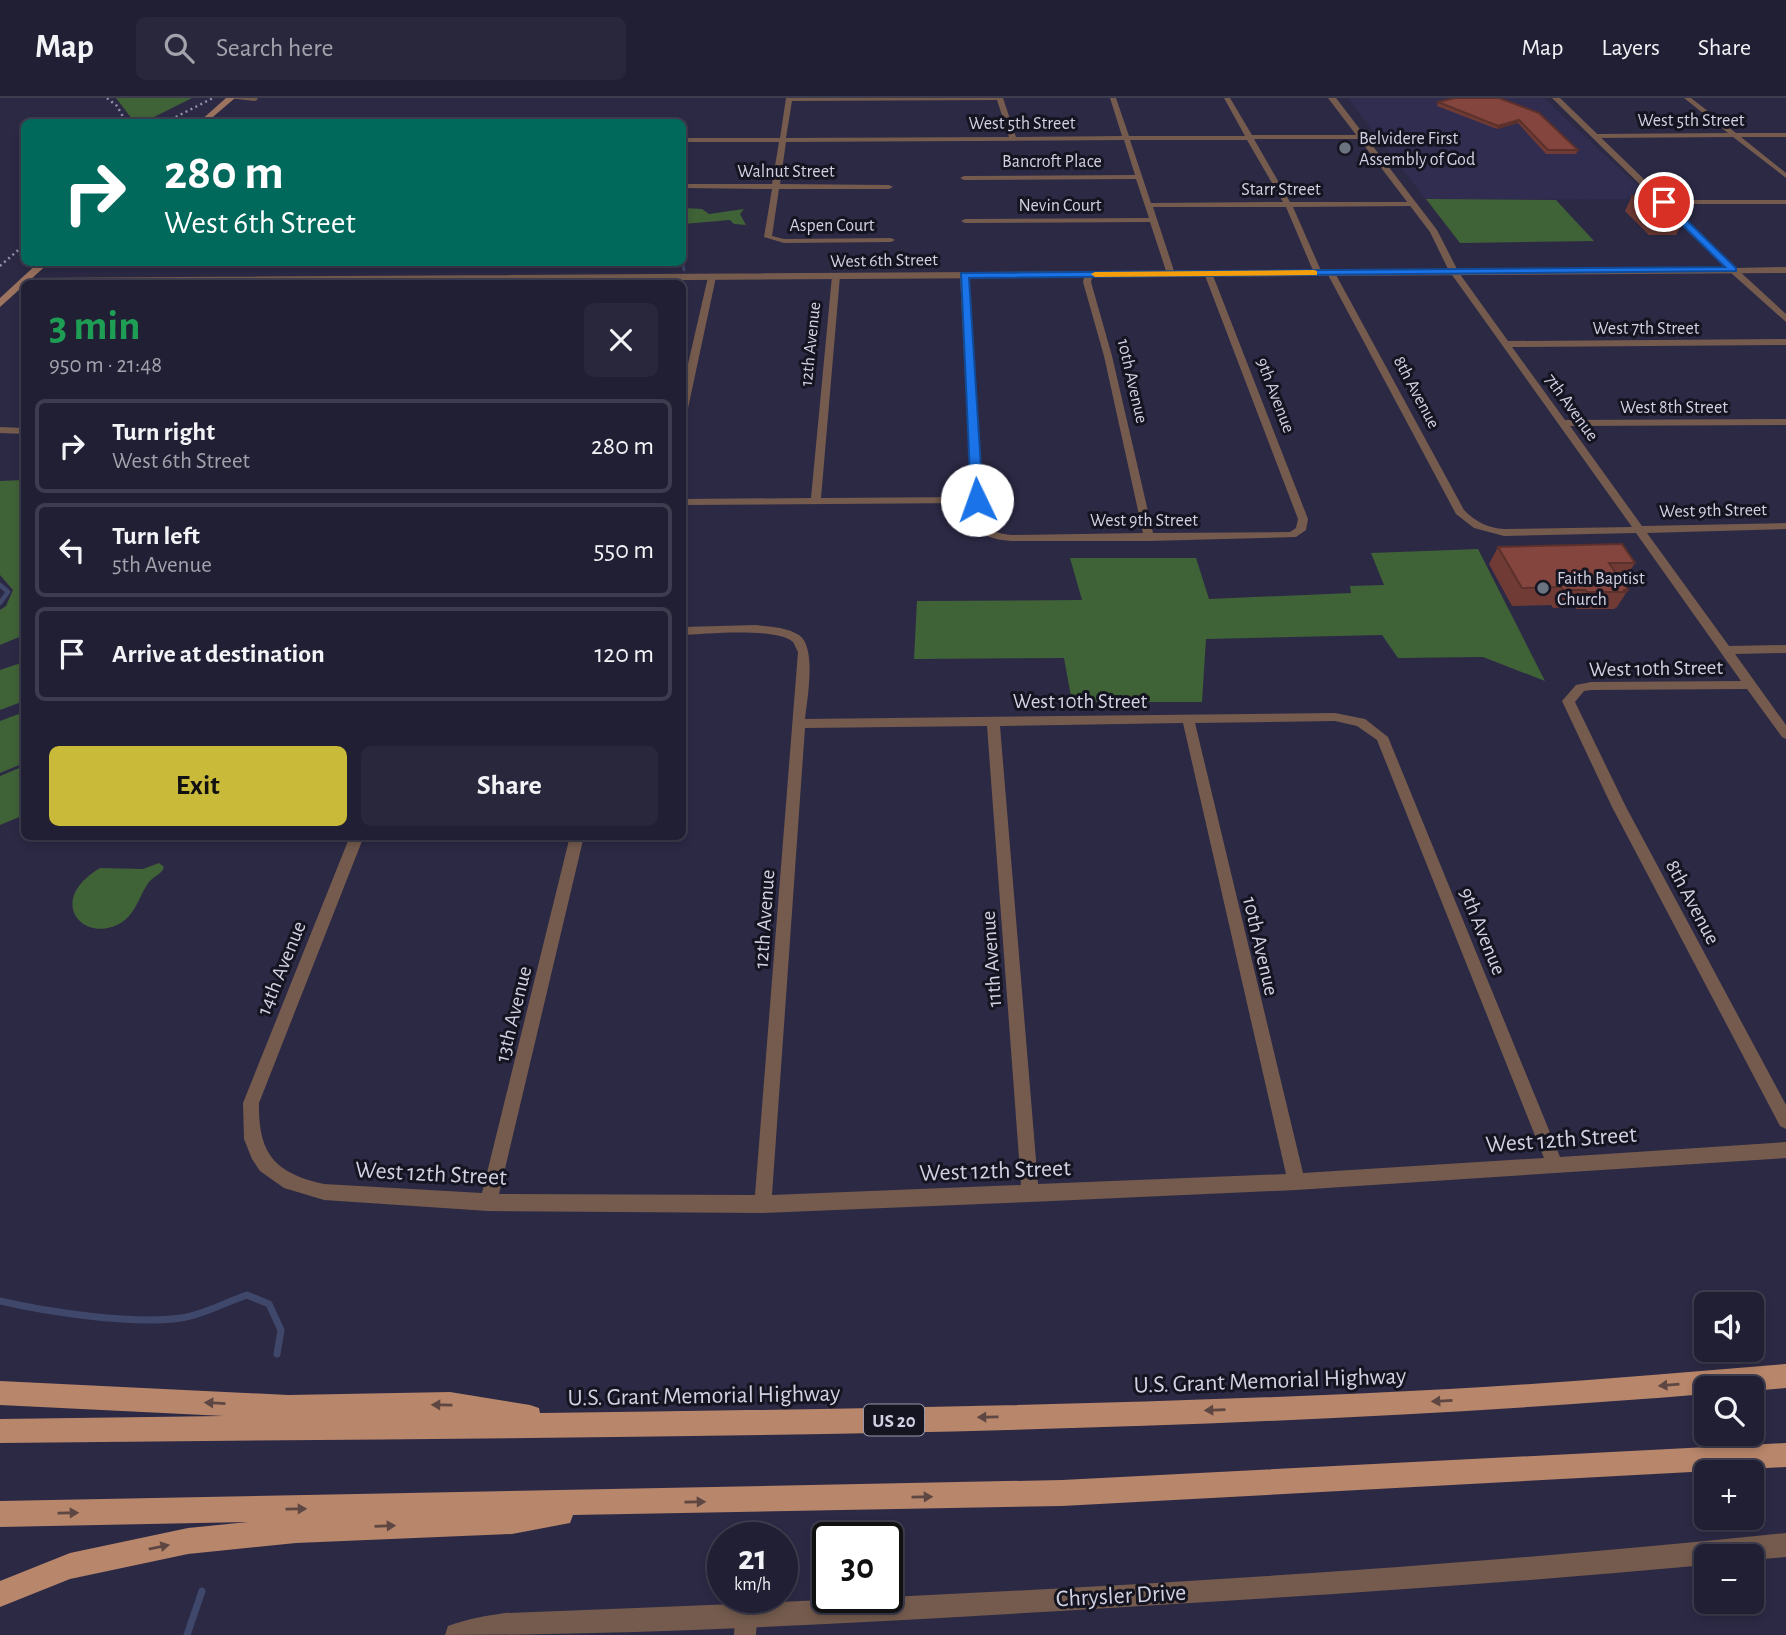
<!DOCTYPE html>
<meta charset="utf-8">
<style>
:root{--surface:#211f34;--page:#29273c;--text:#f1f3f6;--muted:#a2a2ac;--line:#3e3d4f;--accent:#caba3a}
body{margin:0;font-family:"Alegreya Sans",sans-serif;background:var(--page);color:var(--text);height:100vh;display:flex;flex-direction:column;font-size:26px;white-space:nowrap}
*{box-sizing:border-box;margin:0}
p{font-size:23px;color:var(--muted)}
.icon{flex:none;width:38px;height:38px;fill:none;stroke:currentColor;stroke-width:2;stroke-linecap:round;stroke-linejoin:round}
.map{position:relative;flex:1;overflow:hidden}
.panel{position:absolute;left:21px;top:182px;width:665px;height:560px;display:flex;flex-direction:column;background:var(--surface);border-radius:10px;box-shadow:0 4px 10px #0003,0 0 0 2px var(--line)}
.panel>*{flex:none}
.top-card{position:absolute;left:21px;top:21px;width:665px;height:147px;border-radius:10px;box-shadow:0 4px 10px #0003,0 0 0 2px var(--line);background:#00695c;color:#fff;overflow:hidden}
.tools{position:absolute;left:1694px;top:1194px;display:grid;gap:14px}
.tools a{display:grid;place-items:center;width:70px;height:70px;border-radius:10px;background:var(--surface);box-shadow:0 4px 10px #0003,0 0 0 2px var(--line);font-size:35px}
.speed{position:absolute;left:707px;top:1424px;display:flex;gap:14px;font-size:35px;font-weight:700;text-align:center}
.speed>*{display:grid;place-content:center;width:91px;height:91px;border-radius:50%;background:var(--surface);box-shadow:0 4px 10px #0003,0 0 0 2px var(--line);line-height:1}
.speed small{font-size:18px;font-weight:400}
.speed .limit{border:4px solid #111;border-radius:10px;background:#fff;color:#111}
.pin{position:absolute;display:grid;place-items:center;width:60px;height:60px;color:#fff;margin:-30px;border:4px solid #fff;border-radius:50%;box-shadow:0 2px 7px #0007}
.me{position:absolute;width:77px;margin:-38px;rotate:357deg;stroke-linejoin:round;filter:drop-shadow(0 0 5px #0008)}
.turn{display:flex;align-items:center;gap:24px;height:147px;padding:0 28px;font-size:32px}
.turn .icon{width:91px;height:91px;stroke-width:2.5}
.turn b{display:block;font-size:49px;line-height:60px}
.round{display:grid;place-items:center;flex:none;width:74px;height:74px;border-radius:10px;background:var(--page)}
.summary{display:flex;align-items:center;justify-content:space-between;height:119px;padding:0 28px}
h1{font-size:42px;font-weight:600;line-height:52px;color:#1e9e55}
.primary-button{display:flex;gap:14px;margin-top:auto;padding:14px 28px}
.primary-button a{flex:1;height:80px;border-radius:10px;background:var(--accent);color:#111;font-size:28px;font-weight:600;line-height:80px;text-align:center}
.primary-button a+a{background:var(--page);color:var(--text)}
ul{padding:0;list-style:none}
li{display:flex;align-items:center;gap:21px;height:94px;margin:0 14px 10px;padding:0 14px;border:4px solid var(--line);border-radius:10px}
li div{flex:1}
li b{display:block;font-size:26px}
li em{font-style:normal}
header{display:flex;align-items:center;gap:42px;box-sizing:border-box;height:98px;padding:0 35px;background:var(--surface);border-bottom:2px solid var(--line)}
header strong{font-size:33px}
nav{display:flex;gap:38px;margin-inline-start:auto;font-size:24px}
.search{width:490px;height:63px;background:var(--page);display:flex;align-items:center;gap:18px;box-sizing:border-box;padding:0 24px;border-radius:10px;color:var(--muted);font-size:26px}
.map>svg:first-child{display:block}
.built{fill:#312d50}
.green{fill:#406237}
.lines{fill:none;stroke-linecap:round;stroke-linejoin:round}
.stream-far2{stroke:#3f486b;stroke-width:2.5}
.stream-far1{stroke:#3f486b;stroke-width:4.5}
.stream{stroke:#3f486b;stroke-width:7}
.minor{fill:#745b4d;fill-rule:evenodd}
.tertiary{fill:#745b4d;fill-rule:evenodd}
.secondary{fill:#9b735e;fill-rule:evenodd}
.primary{fill:#b8866a;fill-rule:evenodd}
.rail{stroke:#9392a8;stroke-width:2.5;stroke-dasharray:2 3.5;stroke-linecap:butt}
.wall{fill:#713b35}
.shaded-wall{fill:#5c302b}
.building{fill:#83453e;stroke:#5c302b;stroke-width:2}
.oneway{fill:#5e4742}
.route{fill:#1a73e8;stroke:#114b97;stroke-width:2}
.slow{fill:#f59e0b}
.worship-dot{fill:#6b7280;stroke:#151421;stroke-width:2.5}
.labels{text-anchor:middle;stroke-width:6;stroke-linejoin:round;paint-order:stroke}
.far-street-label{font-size:18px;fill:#d1d1e3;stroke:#151421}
.far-poi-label{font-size:18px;fill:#d1d1e3;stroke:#151421;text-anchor:start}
.shield{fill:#151421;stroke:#9998a9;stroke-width:2}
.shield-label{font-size:19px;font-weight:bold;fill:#d1d1e3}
.street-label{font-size:21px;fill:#d1d1e3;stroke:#151421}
.near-street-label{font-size:24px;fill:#d1d1e3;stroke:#151421}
</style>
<header>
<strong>Map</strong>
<div class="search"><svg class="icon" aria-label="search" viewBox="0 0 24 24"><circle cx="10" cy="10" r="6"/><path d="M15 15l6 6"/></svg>Search here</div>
<nav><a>Map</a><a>Layers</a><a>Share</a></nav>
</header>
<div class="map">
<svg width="1786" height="1537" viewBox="0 0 1786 1537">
<rect width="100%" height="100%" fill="#2c2945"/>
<!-- built -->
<path class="built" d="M1348,0H1544L1652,101L1426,102Z"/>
<!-- green -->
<path class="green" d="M116,0H192L146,23L132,21Z
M1426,101L1556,102L1594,143L1460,145Z
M683,110L702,111L709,116L744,111L740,116L746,127L734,126L730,122L683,126Z
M24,382V537L0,547V512L6,508L13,492L0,477V383Z
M1478,451L1545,583L1483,559L1398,560L1382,537L1206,541L1202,604H1072L1064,560L914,561L917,503L1082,502L1070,460H1196L1209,501L1351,495L1350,488L1384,487L1371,455Z
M24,564V603L0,612V572Z
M24,614V665L0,675V623Z
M24,668V717L0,727V678Z
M159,765L164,769C161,777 154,778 149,784C140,796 137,812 125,822C88,850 42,805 100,770L143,771Z"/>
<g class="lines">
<!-- stream-far2 -->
<path class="stream-far2" d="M682,160L684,172"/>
<!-- stream-far1 -->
<path class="stream-far1" d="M0,487L8,494L0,505"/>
<!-- stream -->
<path class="stream" d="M0,1203C46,1214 135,1227 181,1220C203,1217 226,1204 247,1197L269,1206L281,1232L277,1256
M187,1537L202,1493"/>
<!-- minor -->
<path class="minor" d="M228,0H257L258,1L255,3Z
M786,0H1003L1016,39L1122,38L1110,0H1116L1129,38H1245L1224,0H1230L1252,37H1362L1365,39L1362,41H1254L1290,104H1413L1417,106L1413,108L1293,109L1322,175L1318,177L1314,175L1286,109H1153L1175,176L1171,178L1167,176L1150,124L965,125L961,123L965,121L1149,120L1136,81L964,82L960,80L964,78L1135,77L1124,42L786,44L780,86L889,87L893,89L889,91H779L772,138L784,141L891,140L895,142L891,144L784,145L764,139L772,91L682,90V86H772L779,44H682V40H780ZM997,2L1009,39L786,40L792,3ZM1130,42H1247L1283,104L1151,105Z
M1684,0H1691L1736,35H1786V39H1741L1786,75V80L1733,39L1596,40L1593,38L1596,36L1728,35Z
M1664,102H1786V106H1661L1660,104Z
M1730,170H1736L1786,216V224L1730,174Z
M1451,172H1457L1508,243L1786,241V247L1512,249L1565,322L1786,321V327L1570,328L1642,428L1786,425V431L1647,435L1729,548L1786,547V555L1735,556L1786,627V641L1782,639L1747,591L1591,592L1584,593L1575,604L1626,709L1786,1007V1031L1780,1028L1612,709L1562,603L1576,587L1591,584L1741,583L1636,435L1504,438L1474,430L1456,416L1327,175L1331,173L1335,175L1464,412C1476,424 1488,430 1504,431L1632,429L1450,174Z
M1208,173L1212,175L1308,421L1306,432L1296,439L1149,443H1012C984,441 972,434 971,405L682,407V401L811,400L832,178L836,176L840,178L821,400L971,399L960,177L964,175L968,177L982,421C989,433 999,436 1012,437L1143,435L1104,258L1083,184L1085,176L1089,174L1093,176L1091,184L1112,258L1153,435L1290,434L1296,430L1298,421L1204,175Z
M712,177L716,179L687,315L682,318V292L708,179Z
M0,329L24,330V336L0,335Z
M756,527C771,529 786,529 799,537C817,549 807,602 805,621L1335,615L1365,621L1388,639L1560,1059L1786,1044V1060L1296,1092L1030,1104L763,1115L488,1113L324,1102L284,1090L260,1073L252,1061L244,1041L243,1005L350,738H364L259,1005C258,1056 275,1075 324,1086L482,1095L570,738H584L499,1096L755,1097L798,554C796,551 795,547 793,544C777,529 705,536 682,537V529ZM1335,623L1357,628L1377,642L1544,1060L1303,1075L1195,625ZM1183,625L1286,1076L1038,1086L1000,628ZM987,628L1021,1087L772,1097L805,630Z
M746,1508L754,1511L757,1519L756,1537H734L735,1519L738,1511Z"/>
<!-- tertiary -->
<path class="tertiary" d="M1328,0H1336L1437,132L1457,171L1725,170L1552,0H1560L1736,170L1786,169V175L62,186H24L20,183L25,180L1448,171L1430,134Z
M1786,1435V1459L1752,1462V1458H1706V1467C1491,1487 1276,1500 1060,1513C855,1525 650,1537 445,1537L448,1528C467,1521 485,1518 505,1515C932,1499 1359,1479 1786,1435Z"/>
<!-- secondary -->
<path class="secondary" d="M226,0H235L207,24H199Z
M39,164H50L0,209V200Z"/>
<!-- primary -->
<path class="primary" d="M1786,1266V1290L1752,1293V1290H1706V1296C1139,1343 569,1338 0,1345V1321L224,1318L0,1307V1283L288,1297L450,1294L530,1307L539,1310L540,1315C843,1311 1146,1307 1449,1291C1561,1285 1674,1275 1786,1266Z
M1786,1345V1369L1062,1408L573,1417L570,1425L512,1436L296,1445L188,1456L70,1481L0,1509V1483L70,1455L188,1430L248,1424L0,1429V1403L1062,1382Z"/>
<!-- rail -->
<path class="rail" d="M107,0L117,8L126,24
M166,24L213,0
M0,168L24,147"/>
</g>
<!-- wall -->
<path class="wall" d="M1499,0L1578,52L1576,56H1546L1518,25L1497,31L1437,8L1438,4Z
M1632,98L1684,122L1676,137H1649L1625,113Z
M1498,449L1635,465L1624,482H1621L1628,492L1617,509L1614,511H1576L1575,509L1553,510L1551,507L1512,508L1489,466Z"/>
<!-- shaded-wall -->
<path class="shaded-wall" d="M1519,22L1518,25L1497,31L1498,28Z"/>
<!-- building -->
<path class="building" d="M1455,0H1499L1539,15L1578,52H1548L1519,22L1498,28L1438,4Z
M1632,98H1659L1684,122H1657Z
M1622,446L1635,465H1609L1628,492H1624L1625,494H1587L1585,492H1563L1561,489L1522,490L1498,449Z"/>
<!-- one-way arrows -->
<defs><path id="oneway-solid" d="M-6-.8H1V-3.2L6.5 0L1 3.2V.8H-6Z" transform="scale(1.75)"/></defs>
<g class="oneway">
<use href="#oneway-solid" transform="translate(1669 1287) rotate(175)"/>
<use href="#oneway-solid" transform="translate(1442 1303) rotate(177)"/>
<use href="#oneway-solid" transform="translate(215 1305) rotate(-177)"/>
<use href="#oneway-solid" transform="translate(442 1307) rotate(-179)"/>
<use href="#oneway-solid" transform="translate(1215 1312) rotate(178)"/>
<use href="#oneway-solid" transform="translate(988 1319) rotate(179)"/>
<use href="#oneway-solid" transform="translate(922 1399) rotate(-1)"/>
<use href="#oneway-solid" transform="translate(695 1404) rotate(-1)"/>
<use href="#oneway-solid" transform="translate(296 1411) rotate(-1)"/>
<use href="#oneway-solid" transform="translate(68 1415) rotate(-1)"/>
<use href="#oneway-solid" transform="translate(385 1428) rotate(-2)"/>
<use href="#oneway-solid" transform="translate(159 1449) rotate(-12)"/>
</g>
<!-- route -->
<path class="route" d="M1661,102H1666L1736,170V173L969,180L983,402L977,406L971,402L961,175L1725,169L1661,106Z"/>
<!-- slow -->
<path class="slow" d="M1314,172L1317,173V177L1095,179L1091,176L1095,174Z"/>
<!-- markers -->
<g class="worship-dot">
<circle cx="1345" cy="50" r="7"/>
<circle cx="1543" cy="490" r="7"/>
</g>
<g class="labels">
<!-- far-street labels -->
<g class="far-street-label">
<text x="1691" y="28">West 5th Street</text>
<text x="1022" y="31">West 5th Street</text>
<text x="1052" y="69">Bancroft Place</text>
<text x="786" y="79">Walnut Street</text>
<text x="1281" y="97">Starr Street</text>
<text x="1060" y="113">Nevin Court</text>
<text x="832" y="133">Aspen Court</text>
<text transform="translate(884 162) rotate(-1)" y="6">West 6th Street</text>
<text x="1646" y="236">West 7th Street</text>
<text transform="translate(810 246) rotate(-84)" y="6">12th Avenue</text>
<text transform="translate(1133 283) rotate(77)" y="6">10th Avenue</text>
<text transform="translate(1417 294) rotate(62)" y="6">8th Avenue</text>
<text transform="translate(1276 297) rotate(69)" y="6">9th Avenue</text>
<text transform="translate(1572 309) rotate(54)" y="6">7th Avenue</text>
<text x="1674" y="315">West 8th Street</text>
<text transform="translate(1713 412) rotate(-1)" y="6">West 9th Street</text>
<text x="1144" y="428">West 9th Street</text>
</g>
<!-- far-poi labels -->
<g class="far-poi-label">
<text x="1359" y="46">Belvidere First<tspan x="1359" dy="21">Assembly of God</tspan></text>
<text x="1557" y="486">Faith Baptist<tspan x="1557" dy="21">Church</tspan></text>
</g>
<!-- shield labels -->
<rect class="shield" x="864" y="1306.5" width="60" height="31" rx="5"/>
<g class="shield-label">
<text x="894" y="1329">US 20</text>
</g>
<!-- street labels -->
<g class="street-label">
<text transform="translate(1656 570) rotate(-1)" y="7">West 10th Street</text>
<text x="1080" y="610">West 10th Street</text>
<text transform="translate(1693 804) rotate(62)" y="7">8th Avenue</text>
<text transform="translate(764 821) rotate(-86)" y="7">12th Avenue</text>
<text transform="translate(1483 833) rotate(68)" y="7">9th Avenue</text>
<text transform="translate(1261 848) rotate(77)" y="7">10th Avenue</text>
<text transform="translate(991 861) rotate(-94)" y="7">11th Avenue</text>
<text transform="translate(281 870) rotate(-68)" y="7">14th Avenue</text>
<text transform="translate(513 916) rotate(-76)" y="7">13th Avenue</text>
</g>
<!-- near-street labels -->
<g class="near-street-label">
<text transform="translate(1561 1041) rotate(-4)" y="8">West 12th Street</text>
<text transform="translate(995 1072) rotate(-2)" y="8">West 12th Street</text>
<text transform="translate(431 1075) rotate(3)" y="8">West 12th Street</text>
<text transform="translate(1270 1282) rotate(-2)" y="8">U.S. Grant Memorial Highway</text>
<text transform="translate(704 1297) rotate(-1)" y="8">U.S. Grant Memorial Highway</text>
<text transform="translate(1121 1497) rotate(-3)" y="8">Chrysler Drive</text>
</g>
</g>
</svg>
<div class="tools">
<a><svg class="icon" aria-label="sound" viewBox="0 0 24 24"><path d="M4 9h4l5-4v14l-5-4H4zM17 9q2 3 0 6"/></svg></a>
<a><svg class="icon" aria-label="search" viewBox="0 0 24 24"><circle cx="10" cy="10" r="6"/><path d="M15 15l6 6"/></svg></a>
<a>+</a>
<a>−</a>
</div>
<div class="speed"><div>21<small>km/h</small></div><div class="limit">30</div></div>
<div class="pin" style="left:1664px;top:104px;background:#d93025"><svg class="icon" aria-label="arrive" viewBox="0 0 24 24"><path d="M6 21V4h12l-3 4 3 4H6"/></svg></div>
<svg class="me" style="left:977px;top:402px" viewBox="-20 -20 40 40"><circle r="19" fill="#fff"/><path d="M0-13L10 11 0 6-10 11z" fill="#1a73e8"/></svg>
<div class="top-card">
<div class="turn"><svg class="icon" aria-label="right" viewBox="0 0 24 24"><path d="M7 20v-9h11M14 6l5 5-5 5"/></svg><div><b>280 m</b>West 6th Street</div></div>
</div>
<section class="panel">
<div class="summary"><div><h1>3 min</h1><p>950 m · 21:48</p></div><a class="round"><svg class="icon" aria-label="close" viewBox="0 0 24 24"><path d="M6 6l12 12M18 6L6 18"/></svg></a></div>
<ul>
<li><svg class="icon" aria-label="right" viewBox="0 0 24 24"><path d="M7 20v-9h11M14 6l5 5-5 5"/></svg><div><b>Turn right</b><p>West 6th Street</p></div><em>280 m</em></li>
<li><svg class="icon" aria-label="left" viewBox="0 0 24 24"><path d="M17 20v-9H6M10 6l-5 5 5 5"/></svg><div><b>Turn left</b><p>5th Avenue</p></div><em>550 m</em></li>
<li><svg class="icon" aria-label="arrive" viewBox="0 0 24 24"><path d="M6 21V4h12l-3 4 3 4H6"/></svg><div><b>Arrive at destination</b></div><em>120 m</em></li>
</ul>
<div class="primary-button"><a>Exit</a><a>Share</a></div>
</section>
</div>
